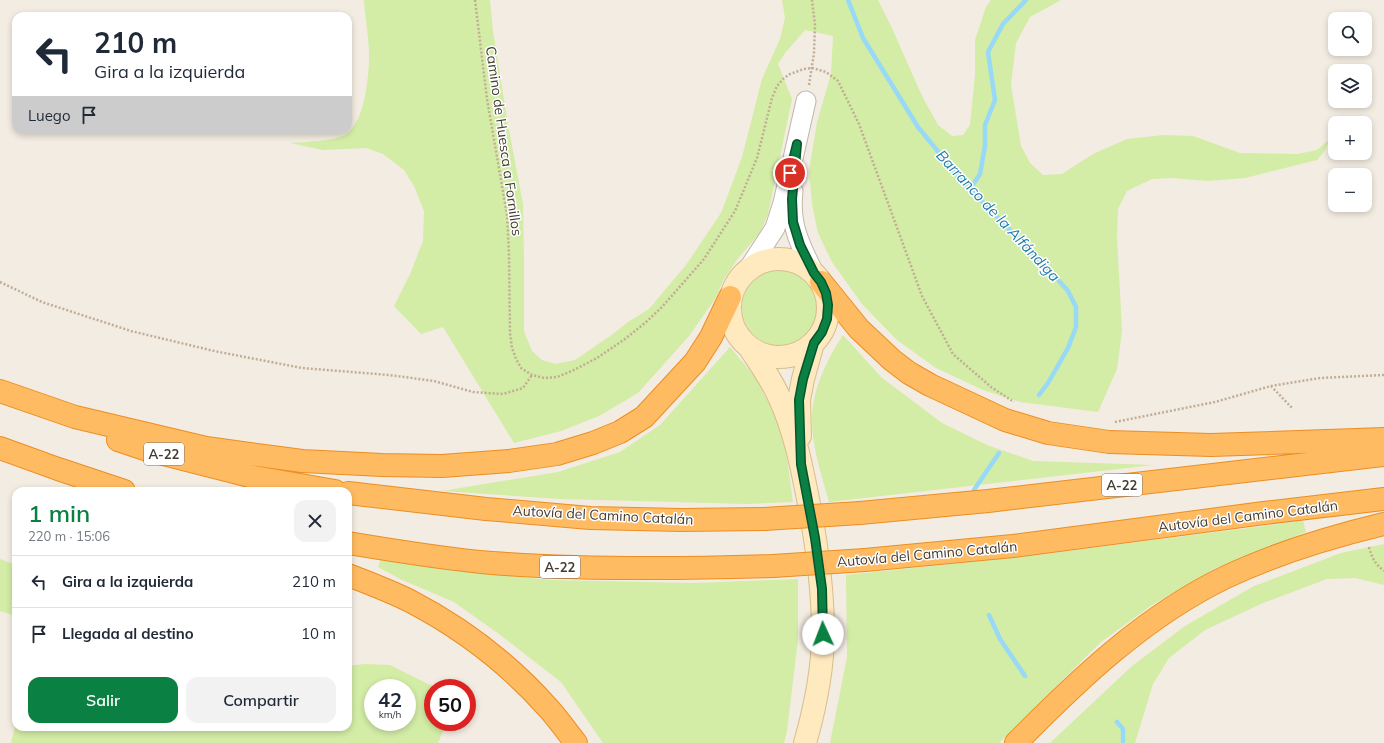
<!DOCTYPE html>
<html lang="es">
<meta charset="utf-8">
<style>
:root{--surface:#fff;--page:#f2f2f3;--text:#1f2937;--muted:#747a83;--line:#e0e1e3;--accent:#0b8043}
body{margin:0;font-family:Mulish,sans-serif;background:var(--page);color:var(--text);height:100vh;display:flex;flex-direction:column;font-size:15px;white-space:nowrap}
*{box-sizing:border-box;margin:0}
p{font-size:13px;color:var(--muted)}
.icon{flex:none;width:22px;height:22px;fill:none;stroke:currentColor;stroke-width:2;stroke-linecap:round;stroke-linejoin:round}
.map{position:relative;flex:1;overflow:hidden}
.drawer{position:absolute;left:12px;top:487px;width:340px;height:244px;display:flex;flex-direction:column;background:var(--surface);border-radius:12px;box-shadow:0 2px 6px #0003}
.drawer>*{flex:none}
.banner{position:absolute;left:12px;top:12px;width:340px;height:122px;border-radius:12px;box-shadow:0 2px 6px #0003;background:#fff;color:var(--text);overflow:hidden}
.controls{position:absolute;left:1328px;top:12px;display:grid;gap:8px}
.controls a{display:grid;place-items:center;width:44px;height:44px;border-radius:8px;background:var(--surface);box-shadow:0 2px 6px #0003;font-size:20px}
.speed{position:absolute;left:364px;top:679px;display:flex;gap:8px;font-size:20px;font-weight:700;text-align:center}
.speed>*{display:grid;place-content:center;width:52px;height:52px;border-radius:50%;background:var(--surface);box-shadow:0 2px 6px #0003;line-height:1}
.speed small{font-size:10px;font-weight:400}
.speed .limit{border:6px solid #d22;background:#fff;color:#111}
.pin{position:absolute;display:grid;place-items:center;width:34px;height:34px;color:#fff;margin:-17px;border:2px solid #fff;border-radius:50%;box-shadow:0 1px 4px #0007}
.me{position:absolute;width:44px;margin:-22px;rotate:358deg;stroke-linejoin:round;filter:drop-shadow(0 0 3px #0008)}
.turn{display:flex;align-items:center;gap:14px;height:84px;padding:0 16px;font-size:18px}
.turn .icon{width:52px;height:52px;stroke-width:2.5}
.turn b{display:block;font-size:28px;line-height:34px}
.then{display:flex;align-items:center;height:38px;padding:0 16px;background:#0003;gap:8px;font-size:15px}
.round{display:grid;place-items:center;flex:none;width:42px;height:42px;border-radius:12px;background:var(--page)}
.headline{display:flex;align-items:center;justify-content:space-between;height:68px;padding:0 16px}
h1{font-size:24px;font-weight:600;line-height:30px;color:var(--accent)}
.primary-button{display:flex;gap:8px;margin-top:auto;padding:8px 16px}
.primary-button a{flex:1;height:46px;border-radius:12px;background:var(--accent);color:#fff;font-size:16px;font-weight:600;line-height:46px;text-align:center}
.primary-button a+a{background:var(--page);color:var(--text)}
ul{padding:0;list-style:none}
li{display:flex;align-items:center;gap:12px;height:52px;padding:0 16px;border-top:1px solid var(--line)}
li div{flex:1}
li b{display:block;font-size:15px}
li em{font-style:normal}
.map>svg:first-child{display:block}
.green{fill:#d3eca6;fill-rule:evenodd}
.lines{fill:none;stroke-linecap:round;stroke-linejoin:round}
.stream{stroke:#97d9f6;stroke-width:4.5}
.street-casing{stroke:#c2b6a7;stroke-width:21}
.secondary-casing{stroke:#d7bd8d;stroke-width:24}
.highway-casing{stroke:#eb8e24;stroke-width:24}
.path{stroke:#c2ad94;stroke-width:2.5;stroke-dasharray:2 2;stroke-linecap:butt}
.street{stroke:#fff;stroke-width:19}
.secondary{stroke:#ffeac0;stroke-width:22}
.highway{stroke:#ffbb61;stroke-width:22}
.highway-bridge-casing{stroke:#eb8e24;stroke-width:24;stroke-linecap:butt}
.highway-bridge{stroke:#ffbb61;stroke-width:22}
.route-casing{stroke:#07532c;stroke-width:10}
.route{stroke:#0b8043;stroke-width:7}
.labels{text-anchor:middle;stroke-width:3;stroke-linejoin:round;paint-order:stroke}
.shield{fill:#fff;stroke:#7d7670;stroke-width:1}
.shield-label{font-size:13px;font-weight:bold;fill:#453c32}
.street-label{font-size:14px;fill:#453c32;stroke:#fff}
.water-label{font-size:15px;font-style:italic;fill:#217ca8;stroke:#fff}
</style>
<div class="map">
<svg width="1384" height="743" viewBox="0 0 1384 743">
<rect width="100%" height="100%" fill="#f3ece2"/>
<!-- green -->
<path class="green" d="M364,0H490L493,31L508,125L523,204L524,259V331L532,351L542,360L555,364L575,360L613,334L628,322L649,309L686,265L721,213L742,157L762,79L780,39L785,18L782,0H878L892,28L922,96L938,125L952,136L963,135L970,125L975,75V40L986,7L991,0H1061L1030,17L1016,43L1011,85L1021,146L1030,163L1043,175L1062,174L1093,154L1127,139L1164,135L1193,136L1240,153L1298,154L1317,150L1330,139L1324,152L1317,160L1245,178L1208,181L1172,178L1152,179L1127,191L1118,209L1117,237L1122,331L1117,369L1098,412L1020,402L983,390L936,368L897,340L862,304L832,262L818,233L812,204L809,171L817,122L831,74L833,36L805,30L785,53L778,64L792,99L768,214L760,233L739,257L724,279L715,299L689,336L638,393L599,416L561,431L514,443L443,327L421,334L394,306L411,272L423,241L424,211L414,186L404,170L383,154L366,148L323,150L290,143C303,142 335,141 345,135C364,123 368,83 369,61C370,44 365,18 364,0Z
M742 307a39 39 0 1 1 78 0a39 39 0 1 1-78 0Z
M843,335L881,377L942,423L987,445L1033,461L1153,465L829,502C822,476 812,448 812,420C812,389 827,360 843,335Z
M730,347L754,376L769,403L785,443L793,502L747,504L560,499L442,491L558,472L620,452L660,425Z
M1303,521L1306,532L1216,568L1152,605L1101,642L999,743H830L847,657L846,575L1037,555Z
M1384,544V585L1355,578L1327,579L1263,603L1205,630L1169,658L1153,684L1135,743H1050L1132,666L1185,626L1254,586L1341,553Z
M0,559L16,565V616L0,611Z
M381,559L445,569L551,580L694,583L798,579V639L787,731L784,743H603L561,682L499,634L454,602L400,579L378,567Z
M364,664L390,665L436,688H433V722H447L438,743H11L16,722V727H348V666ZM373,688H407V722H373Z"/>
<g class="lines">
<!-- stream -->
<path class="stream" d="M848,0L863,38L918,127L963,182L1051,272L1068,291L1076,307V327L1068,348L1048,383L1039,395
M970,189L980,174L985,146V125L995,100L988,52L1003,24L1026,0
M974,490L999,453
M989,615L1000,639L1025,676
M1117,722L1123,729V743"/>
<defs>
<path id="street" d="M793,191C789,224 800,245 814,273
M749,268L775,228L783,203L806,101"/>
<path id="secondary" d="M730 308a49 49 0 1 1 98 0a49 49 0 1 1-98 0Z
M749,347C760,364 772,380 780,399C795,432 802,468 809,504C817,546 823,589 823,633C823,670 815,708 805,743
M800,436L799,400L803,379L813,343"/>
<path id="highway" d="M821,282L859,329L892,360L909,373L930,385L1005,420L1048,433L1109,442L1211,445L1384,439
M0,391L75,417L206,448L302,461L382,465L442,466L509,461L557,454L593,443L620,432L644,417L695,362L711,337L730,297
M118,440L148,450L254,477L335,491
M0,448L58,469L124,491
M348,493L486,509L590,518L681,520L764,519
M860,513L988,501L1384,455
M348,543C396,551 444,559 492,563C585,570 679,569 773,566
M865,560L1013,546L1264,513L1384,499
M348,575C369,583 390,591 410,601C462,628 511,666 549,709C559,720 567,732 576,743
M1016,743C1079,679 1145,616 1226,577C1277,553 1330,537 1384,524"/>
</defs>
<!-- street casing -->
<use href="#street" class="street-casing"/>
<!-- secondary casing -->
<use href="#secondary" class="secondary-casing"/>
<!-- highway casing -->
<use href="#highway" class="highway-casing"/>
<!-- path -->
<path class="path" d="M475,0L487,99L507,215L509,255L510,333L512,348L516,359L521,368L532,375L544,378L557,377L572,371L597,358L625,339L645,323L662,307L704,259L735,211L757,158L772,98L777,86L783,79L790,74L804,69L812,68L826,72L838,81L859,124L922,296L953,354L991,387L1014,402
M809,85L814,53L815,25L812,0
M0,282L42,302L131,331L214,351L302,368L389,375L434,381L473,392L503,394L523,388L532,375
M1271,386L1293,409
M1115,422L1215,402L1271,386L1320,378L1384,375
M1369,547C1372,558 1375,564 1384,571"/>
<!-- street -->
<use href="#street" class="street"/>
<!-- secondary -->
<use href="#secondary" class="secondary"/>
<!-- highway -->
<use href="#highway" class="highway"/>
<defs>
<path id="highway-bridge" d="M764,519L860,513
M773,566L865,560"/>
</defs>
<!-- highway-bridge casing -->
<use href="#highway-bridge" class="highway-bridge-casing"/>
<!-- highway-bridge -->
<use href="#highway-bridge" class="highway-bridge"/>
</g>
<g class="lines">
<defs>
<path id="route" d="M790,173L797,144L792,199L793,222L800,245L814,273L821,282L826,293L828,305L827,319L822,332L814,343L803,379L799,400L801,464L815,538L822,589L823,634"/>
</defs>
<!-- route casing -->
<use href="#route" class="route-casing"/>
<!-- route -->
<use href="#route" class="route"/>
</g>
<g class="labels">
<!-- shield labels -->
<g class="shield">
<rect x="144" y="443" width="40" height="22" rx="3"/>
<rect x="1102" y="474" width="40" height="22" rx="3"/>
<rect x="540" y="556" width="40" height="22" rx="3"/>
</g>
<g class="shield-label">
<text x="164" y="459">A-22</text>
<text x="1122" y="490">A-22</text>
<text x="560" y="572">A-22</text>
</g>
<!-- street labels -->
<g class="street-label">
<text transform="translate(504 141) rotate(82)" y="5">Camino de Huesca a Fornillos</text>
<text transform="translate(603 515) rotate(3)" y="5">Autovía del Camino Catalán</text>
<text transform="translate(1248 516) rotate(-7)" y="5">Autovía del Camino Catalán</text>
<text transform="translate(927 554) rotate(-5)" y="5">Autovía del Camino Catalán</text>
</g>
<!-- water labels -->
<g class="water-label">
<text transform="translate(998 216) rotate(47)" y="5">Barranco de la Alfándiga</text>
</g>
</g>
</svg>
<div class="controls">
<a><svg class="icon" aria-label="search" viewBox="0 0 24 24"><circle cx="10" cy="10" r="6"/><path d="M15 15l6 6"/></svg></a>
<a><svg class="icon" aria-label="layers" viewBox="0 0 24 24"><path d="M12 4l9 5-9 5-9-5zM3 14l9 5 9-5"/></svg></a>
<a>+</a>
<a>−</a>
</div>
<div class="speed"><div>42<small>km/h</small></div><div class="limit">50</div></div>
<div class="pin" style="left:790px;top:173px;background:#d93025"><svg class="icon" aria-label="arrive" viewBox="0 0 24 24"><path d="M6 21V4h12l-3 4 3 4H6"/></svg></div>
<svg class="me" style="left:823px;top:634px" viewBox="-20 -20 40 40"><circle r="19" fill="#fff"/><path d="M0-13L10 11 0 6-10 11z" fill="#0b8043"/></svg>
<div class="banner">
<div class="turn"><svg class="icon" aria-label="left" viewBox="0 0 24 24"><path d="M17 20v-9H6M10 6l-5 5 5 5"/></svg><div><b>210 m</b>Gira a la izquierda</div></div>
<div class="then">Luego<svg class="icon" aria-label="arrive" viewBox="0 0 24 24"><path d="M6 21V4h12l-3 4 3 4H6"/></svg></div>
</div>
<section class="drawer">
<div class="headline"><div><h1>1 min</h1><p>220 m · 15:06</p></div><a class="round"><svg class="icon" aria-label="close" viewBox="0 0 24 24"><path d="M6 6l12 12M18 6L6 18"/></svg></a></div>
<ul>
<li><svg class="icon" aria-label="left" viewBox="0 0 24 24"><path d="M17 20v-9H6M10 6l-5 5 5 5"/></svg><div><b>Gira a la izquierda</b></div><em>210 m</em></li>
<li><svg class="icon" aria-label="arrive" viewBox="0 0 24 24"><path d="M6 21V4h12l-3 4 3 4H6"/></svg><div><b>Llegada al destino</b></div><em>10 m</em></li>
</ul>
<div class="primary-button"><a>Salir</a><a>Compartir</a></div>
</section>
</div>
